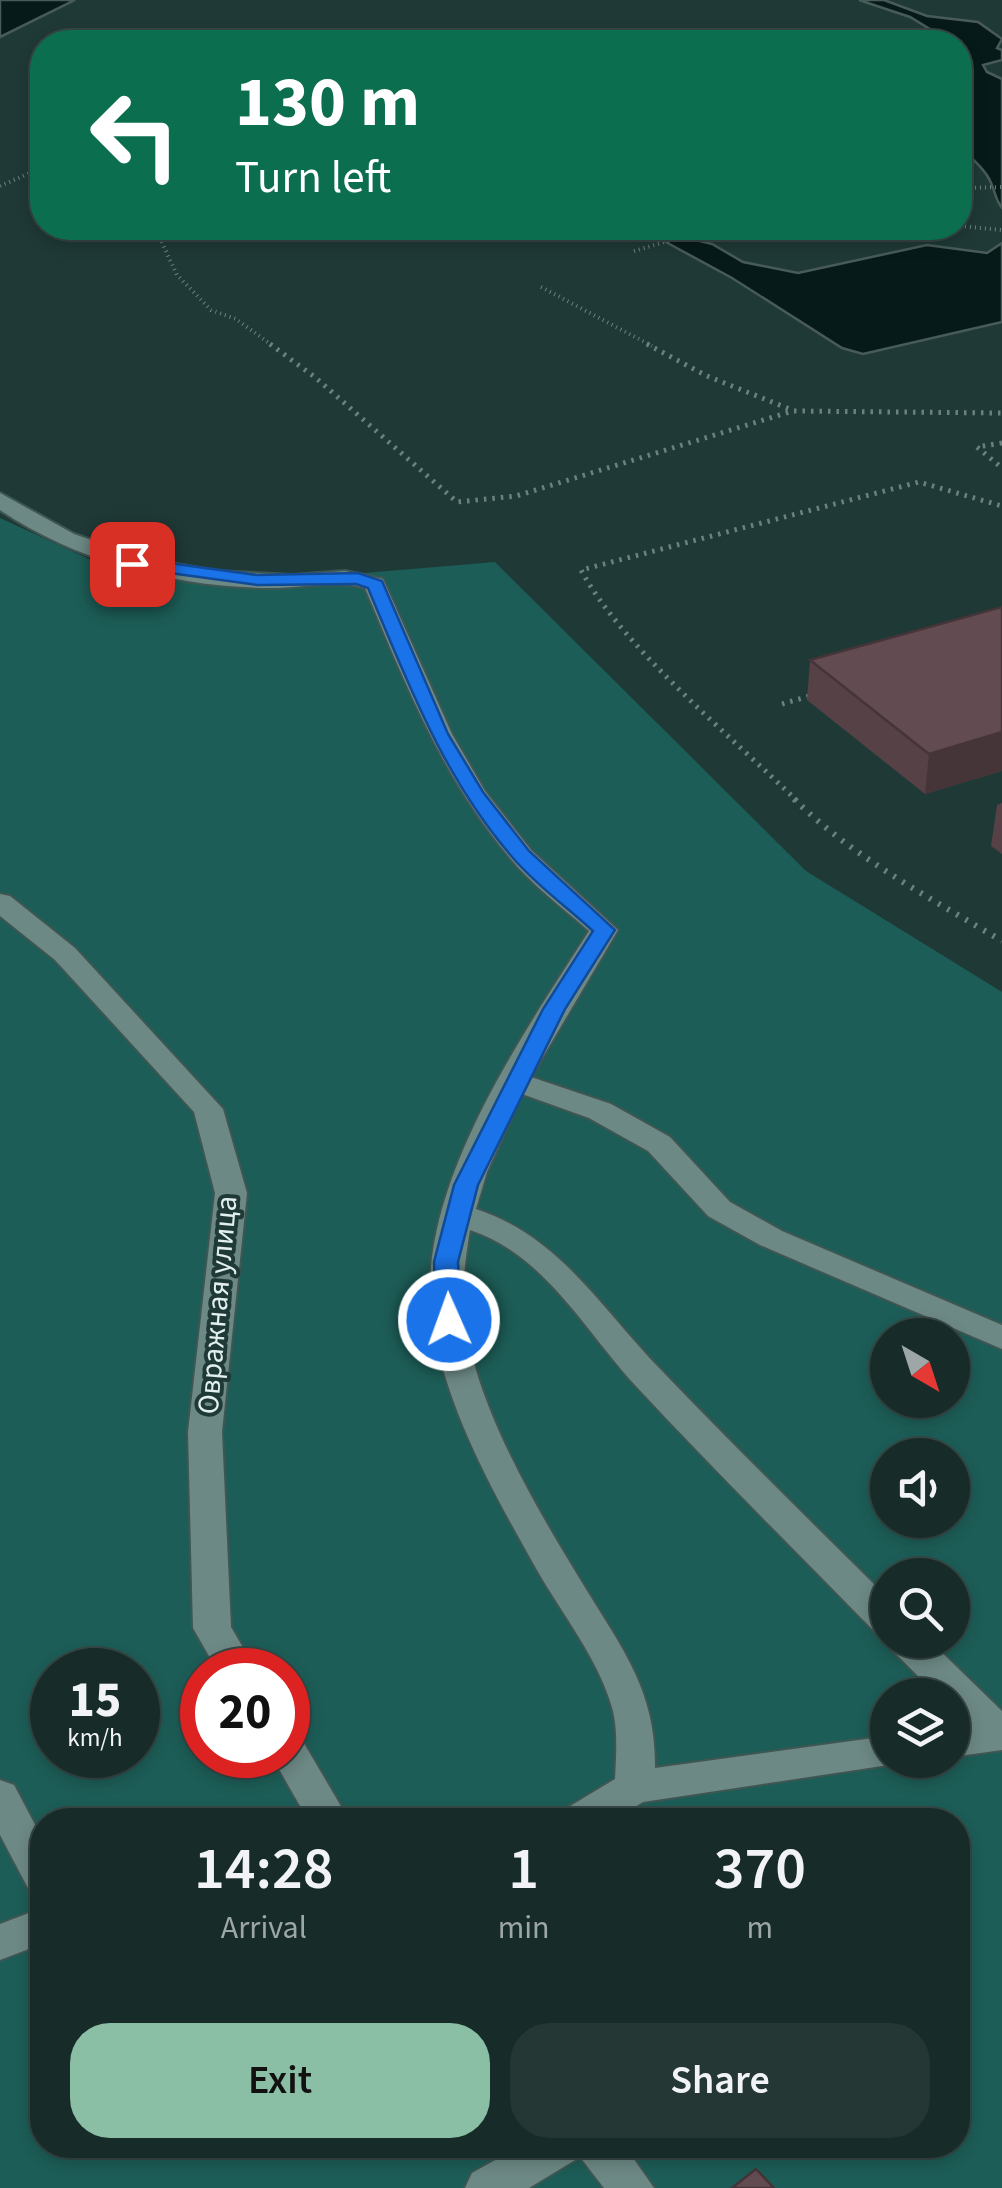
<!DOCTYPE html>
<meta charset="utf-8">
<style>
:root{--surface:#172b28;--page:#243734;--text:#f1f3f6;--muted:#9ea7a8;--line:#364745;--accent:#8abfa5}
body{margin:0;font-family:"Source Sans 3",sans-serif;background:var(--page);color:var(--text);height:100vh;display:flex;flex-direction:column;font-size:38px;white-space:nowrap}
*{box-sizing:border-box;margin:0}
p{font-size:32px;color:var(--muted)}
.icon{flex:none;width:55px;height:55px;fill:none;stroke:currentColor;stroke-width:2;stroke-linecap:round;stroke-linejoin:round}
.map{position:relative;flex:1;overflow:hidden}
.side{position:absolute;left:30px;top:1808px;width:940px;height:350px;display:flex;flex-direction:column;background:var(--surface);border-radius:40px;box-shadow:0 5px 15px #0003,0 0 0 2px var(--line)}
.side>*{flex:none}
.hud{position:absolute;left:30px;top:30px;width:942px;height:210px;border-radius:40px;box-shadow:0 5px 15px #0003,0 0 0 2px var(--line);background:#0b6e4f;color:#fff;overflow:hidden}
.needle{width:65px;rotate:141deg}
.controls{position:absolute;left:870px;top:1318px;display:grid;gap:20px}
.controls a{display:grid;place-items:center;width:100px;height:100px;border-radius:50%;background:var(--surface);box-shadow:0 5px 15px #0003,0 0 0 2px var(--line);font-size:50px}
.speed{position:absolute;left:30px;top:1648px;display:flex;gap:20px;font-size:50px;font-weight:700;text-align:center}
.speed>*{display:grid;place-content:center;width:130px;height:130px;border-radius:50%;background:var(--surface);box-shadow:0 5px 15px #0003,0 0 0 2px var(--line);line-height:1}
.speed small{font-size:25px;font-weight:400}
.speed .limit{border:15px solid #d22;background:#fff;color:#111}
.pin{position:absolute;display:grid;place-items:center;width:85px;height:85px;color:#fff;margin:-42px;border-radius:20px;box-shadow:0 5px 15px #0006}
.me{position:absolute;width:110px;margin:-55px;rotate:358deg;stroke-linejoin:round;filter:drop-shadow(0 0 8px #0008)}
.turn{display:flex;align-items:center;gap:35px;height:210px;padding:0 40px;font-size:45px}
.turn .icon{width:130px;height:130px;stroke-width:2.5}
.turn b{display:block;font-size:70px;line-height:85px}
.eta{display:flex;justify-content:space-evenly;align-items:center;height:170px;text-align:center}
.eta b{font-size:60px;font-weight:600;line-height:70px}
.button{display:flex;gap:20px;margin-top:auto;padding:20px 40px}
.button a{flex:1;height:115px;border-radius:40px;background:var(--accent);color:#111;font-size:40px;font-weight:600;line-height:115px;text-align:center}
.button a+a{background:var(--page);color:var(--text)}
.map>svg:first-child{display:block}
.green{fill:#1d5d57;fill-rule:evenodd}
.water{fill:#061b19;stroke:#485b59;stroke-width:2.5}
.lines{fill:none;stroke-linecap:round;stroke-linejoin:round}
.minor-casing{stroke:#3f5653;stroke-width:4}
.path-far2{stroke:#6c817f;stroke-width:4;stroke-dasharray:1 4;stroke-linecap:butt}
.path-far1{stroke:#6c817f;stroke-width:5;stroke-dasharray:2.5 6;stroke-linecap:butt}
.path{stroke:#6c817f;stroke-width:6;stroke-dasharray:2.5 8;stroke-linecap:butt}
.minor{fill:#6d8985;fill-rule:evenodd}
.wall{fill:#554146}
.shaded-wall{fill:#453539}
.building{fill:#634c51;stroke:#453539;stroke-width:2.5}
.route{fill:#1a73e8;stroke:#114b97;stroke-width:2.5}
.labels{text-anchor:middle;stroke-width:8;stroke-linejoin:round;paint-order:stroke}
.street-label{font-size:30px;fill:#e1f0ee;stroke:#1f3936}
</style>
<div class="map">
<svg width="1002" height="2188" viewBox="0 0 1002 2188">
<rect width="100%" height="100%" fill="#1f3936"/>
<!-- green -->
<path class="green" d="M0,518L102,565L244,583L495,562L806,871L1002,992V2188H0ZM888,1335H952V1400H888ZM888,1455H952V1520H888ZM888,1575H952V1640H888ZM52,1670H138V1755H52ZM202,1670H288V1755H202ZM888,1695H952V1760H888ZM42,1820H958V2145H42Z"/>
<!-- water -->
<path class="water" d="M0,0H75L0,37Z
M859,0H884L927,16L978,22L1002,39L997,48L1002,50V60L983,65L987,72L1002,79V208C994,198 995,188 988,177C976,157 960,157 960,127L967,122L961,114L960,42H940L941,36L910,17Z
M640,228H674L688,238L712,244L743,262L798,273L927,245L987,253L1002,243V322L863,354L842,348L732,278Z"/>
<g class="lines">
<defs>
<path id="minor" d="M0,493L74,534L143,558L216,571L292,575L345,571L383,579L452,734L485,791L531,850L618,930L531,1077L611,1104L670,1137L730,1202L782,1231L1002,1325V1349L760,1245L708,1216L648,1151L589,1118L522,1094L487,1172L476,1209C561,1237 602,1310 662,1371C736,1448 812,1523 888,1598V1636L875,1632C795,1550 713,1469 635,1385C585,1331 544,1254 470,1230C465,1261 461,1290 465,1321C477,1409 538,1511 584,1586C623,1650 656,1691 655,1768L888,1736V1760H903L902,1763L643,1802L614,1820H561L567,1808L615,1779C616,1757 618,1733 613,1711C600,1661 562,1614 537,1570C495,1495 448,1413 433,1326C410,1195 521,1038 589,931C563,908 532,885 510,858C442,777 406,685 365,588C335,579 296,589 265,588C172,586 78,562 0,510Z
M0,894L10,896L75,948L223,1109L247,1193L222,1432L231,1627L256,1670H217L193,1628L188,1432L215,1193L194,1112L55,960L0,916Z
M888,1638L929,1640L1002,1711V1750L952,1757V1726L967,1724L952,1710V1695H937L892,1650Z
M288,1735L302,1740L349,1820H308L271,1755H288Z
M0,1780L14,1785L42,1838V1893L28,1888L0,1835Z
M42,1908V1944L0,1960V1924Z
M522,2145H624L654,2188H604L580,2157L529,2188H465L472,2173Z"/>
</defs>
<!-- minor casing -->
<use href="#minor" class="minor-casing"/>
<!-- path-far2 -->
<path class="path-far2" d="M0,186L42,168
M960,188L1002,187
M960,226L1002,230
M160,228L158,234L177,275L211,310L236,319L273,346
M710,229L757,240L902,228
M634,251L710,229
M541,287L652,346"/>
<!-- path-far1 -->
<path class="path-far1" d="M270,344L316,378L457,502L516,496L793,411L1002,413
M647,344L707,376L792,410
M1002,443L977,447L1002,468
M782,704L813,695
M797,801C732,737 623,648 581,570L919,482L1002,506"/>
<!-- path -->
<path class="path" d="M794,799C854,858 930,898 1002,941"/>
<!-- minor -->
<use href="#minor" class="minor"/>
</g>
<!-- wall -->
<path class="wall" d="M1002,607V771L925,794L807,700L810,660Z
M1002,803V854L991,846L997,805Z"/>
<!-- shaded-wall -->
<path class="shaded-wall" d="M1002,732V771L925,794L929,754Z"/>
<!-- building -->
<path class="building" d="M1002,607V732L929,754L810,660Z
M756,2169L774,2188H732Z"/>
<!-- route -->
<path class="route" d="M132,558L257,575L358,573L382,581L448,734L483,792L529,851L615,930L565,1009L478,1185L458,1262L461,1320L458,1326H440L436,1320L434,1262L454,1185L543,1009L593,931C567,907 536,885 513,858C444,779 408,683 368,588L356,584L257,585L126,567L123,564Z"/>
<g class="labels">
<!-- street labels -->
<g class="street-label">
<text transform="translate(217 1305) rotate(-85)" y="10">Овражная улица</text>
</g>
</g>
</svg>
<div class="controls">
<a><svg class="needle" viewBox="-14 -14 28 28"><path d="M0-13l5 13h-10z" fill="#e53935"/><path d="M0 13l5-13h-10z" fill="#9ea7a8"/></svg></a>
<a><svg class="icon" aria-label="sound" viewBox="0 0 24 24"><path d="M4 9h4l5-4v14l-5-4H4zM17 9q2 3 0 6"/></svg></a>
<a><svg class="icon" aria-label="search" viewBox="0 0 24 24"><circle cx="10" cy="10" r="6"/><path d="M15 15l6 6"/></svg></a>
<a><svg class="icon" aria-label="layers" viewBox="0 0 24 24"><path d="M12 4l9 5-9 5-9-5zM3 14l9 5 9-5"/></svg></a>
</div>
<div class="speed"><div>15<small>km/h</small></div><div class="limit">20</div></div>
<div class="pin" style="left:132px;top:564px;background:#d93025"><svg class="icon" aria-label="arrive" viewBox="0 0 24 24"><path d="M6 21V4h12l-3 4 3 4H6"/></svg></div>
<svg class="me" style="left:449px;top:1320px" viewBox="-20 -20 40 40"><circle r="17" fill="#1a73e8" stroke="#fff" stroke-width="3"/><path d="M0-11L8 9 0 5-8 9z" fill="#fff"/></svg>
<div class="hud">
<div class="turn"><svg class="icon" aria-label="left" viewBox="0 0 24 24"><path d="M17 20v-9H6M10 6l-5 5 5 5"/></svg><div><b>130 m</b>Turn left</div></div>
</div>
<section class="side">
<div class="eta">
<div><b>14:28</b><p>Arrival</p></div>
<div><b>1</b><p>min</p></div>
<div><b>370</b><p>m</p></div>
</div>
<div class="button"><a>Exit</a><a>Share</a></div>
</section>
</div>
